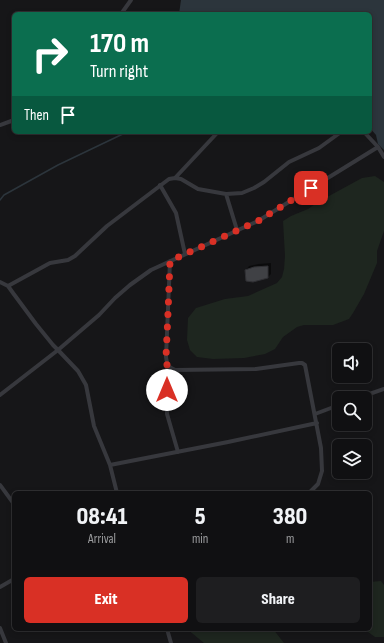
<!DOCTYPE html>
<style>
:root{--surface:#101012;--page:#1e1e20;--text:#f1f3f6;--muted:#9c9d9f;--line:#303032;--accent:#d93025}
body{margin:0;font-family:"Sofia Sans Condensed",sans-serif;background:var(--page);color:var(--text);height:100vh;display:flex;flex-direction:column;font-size:15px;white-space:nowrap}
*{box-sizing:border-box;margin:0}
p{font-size:13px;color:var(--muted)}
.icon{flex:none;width:22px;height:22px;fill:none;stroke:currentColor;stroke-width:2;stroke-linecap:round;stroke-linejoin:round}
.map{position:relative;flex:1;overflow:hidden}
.details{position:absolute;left:12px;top:491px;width:360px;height:140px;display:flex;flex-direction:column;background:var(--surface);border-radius:6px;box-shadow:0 2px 6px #0003,0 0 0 1px var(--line)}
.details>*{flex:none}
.guide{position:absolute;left:12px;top:12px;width:360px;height:122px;border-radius:6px;box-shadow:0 2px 6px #0003,0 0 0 1px var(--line);background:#0b6e4f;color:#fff;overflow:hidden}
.tools{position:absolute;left:332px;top:343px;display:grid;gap:8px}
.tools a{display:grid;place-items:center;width:40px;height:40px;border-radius:6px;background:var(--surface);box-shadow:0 2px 6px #0003,0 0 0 1px var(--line);font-size:20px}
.pin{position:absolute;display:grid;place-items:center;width:34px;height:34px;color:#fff;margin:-17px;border-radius:8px;box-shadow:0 2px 6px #0006}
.me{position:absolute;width:44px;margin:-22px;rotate:0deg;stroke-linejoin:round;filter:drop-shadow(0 0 3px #0008)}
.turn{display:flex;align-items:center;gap:14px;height:84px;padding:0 12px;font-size:18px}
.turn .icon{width:52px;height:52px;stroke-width:2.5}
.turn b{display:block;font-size:28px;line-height:34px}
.then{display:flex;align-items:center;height:38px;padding:0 12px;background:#0003;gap:8px;font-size:15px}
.eta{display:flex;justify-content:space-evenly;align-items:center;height:68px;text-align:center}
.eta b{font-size:24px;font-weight:800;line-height:28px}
.button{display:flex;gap:8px;margin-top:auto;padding:8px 12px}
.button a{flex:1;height:46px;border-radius:6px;background:var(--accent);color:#fff;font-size:16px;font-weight:800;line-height:46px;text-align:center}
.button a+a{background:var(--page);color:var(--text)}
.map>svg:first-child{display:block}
.green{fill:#1e261f}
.water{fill:#2c353c}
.shadow{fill:#0007}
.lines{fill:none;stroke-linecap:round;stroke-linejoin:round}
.stream{stroke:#2c353c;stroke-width:1.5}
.building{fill:#404145;stroke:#303034}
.minor{stroke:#37383d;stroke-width:4}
.route{stroke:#d93025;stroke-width:7;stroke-dasharray:0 12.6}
</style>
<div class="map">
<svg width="384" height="643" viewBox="0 0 384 643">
<rect width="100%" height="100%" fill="#161618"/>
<!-- green -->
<path class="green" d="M375,176L384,182V231L377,251V263L364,294L353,313L349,319L333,325H304L297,327L283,337L275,349L265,354L244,358L213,359L197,357L190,350L187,340L188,318L196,308L225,299L248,296L277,283L282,277L284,269L285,256L283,221L291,216L308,209L318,202L362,178Z
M381,581L384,585V637H375L364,629H370V582Z
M187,629H273L284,643H204Z"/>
<!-- water -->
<path class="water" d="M181,0H384V150L378,144L376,135L370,128V14H179Z"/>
<!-- shadow -->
<path class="shadow" d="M271,263V274L268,277L246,270L249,266L258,264Z"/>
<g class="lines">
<!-- stream -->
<path class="stream" d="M0,200L4,195L58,165L127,132"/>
</g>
<!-- building -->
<path class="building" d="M268,266V278L253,282L246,281L245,270L254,267Z"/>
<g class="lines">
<!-- minor -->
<path class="minor" d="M121,14L131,0
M0,125L14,120
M364,132L378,147L384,157
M175,178L218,132
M160,185L176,213L185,254
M226,194L237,230
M170,261L166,357C167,364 168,368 175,370L256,369L299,363H302L305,365L321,448L322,471L318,484L309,493
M0,282L8,286L13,293L36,324L53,345L58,350L78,371L86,385L94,426L110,465L117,493
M8,286L50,263L68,260L75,256L107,226L169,179L175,178L181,179L198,189L226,194L242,193L254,188L264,182L289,162L319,148L341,132
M167,365V414L178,452
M0,395L58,350L99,315L115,298L130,285L151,270L258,221L378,147
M358,398L384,389
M315,414L339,405
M110,465L228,442L317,423
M0,485L14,504
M0,587L14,579
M0,628L6,643
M167,629L171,643"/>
</g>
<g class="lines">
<!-- route -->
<path class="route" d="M167,390V365L166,357L168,313L170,261L258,221L311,188"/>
</g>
</svg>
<div class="tools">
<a><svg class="icon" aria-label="sound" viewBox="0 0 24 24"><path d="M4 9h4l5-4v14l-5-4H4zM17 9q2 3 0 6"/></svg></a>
<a><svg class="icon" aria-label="search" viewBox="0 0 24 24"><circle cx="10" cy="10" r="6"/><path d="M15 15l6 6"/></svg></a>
<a><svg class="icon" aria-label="layers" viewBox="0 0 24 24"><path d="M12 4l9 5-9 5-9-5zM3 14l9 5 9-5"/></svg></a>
</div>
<div class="pin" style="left:311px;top:188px;background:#d93025"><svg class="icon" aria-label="arrive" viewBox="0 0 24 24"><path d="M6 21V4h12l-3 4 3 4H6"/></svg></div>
<svg class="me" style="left:167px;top:390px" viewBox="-20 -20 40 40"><circle r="19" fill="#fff"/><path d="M0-13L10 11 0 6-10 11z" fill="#d93025"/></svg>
<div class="guide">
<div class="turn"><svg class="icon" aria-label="right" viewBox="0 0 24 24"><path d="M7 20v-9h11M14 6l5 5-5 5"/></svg><div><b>170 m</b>Turn right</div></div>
<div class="then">Then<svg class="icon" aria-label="arrive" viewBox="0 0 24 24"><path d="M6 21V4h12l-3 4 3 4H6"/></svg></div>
</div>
<section class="details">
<div class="eta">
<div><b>08:41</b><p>Arrival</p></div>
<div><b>5</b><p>min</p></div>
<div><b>380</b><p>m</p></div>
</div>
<div class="button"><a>Exit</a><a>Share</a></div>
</section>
</div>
